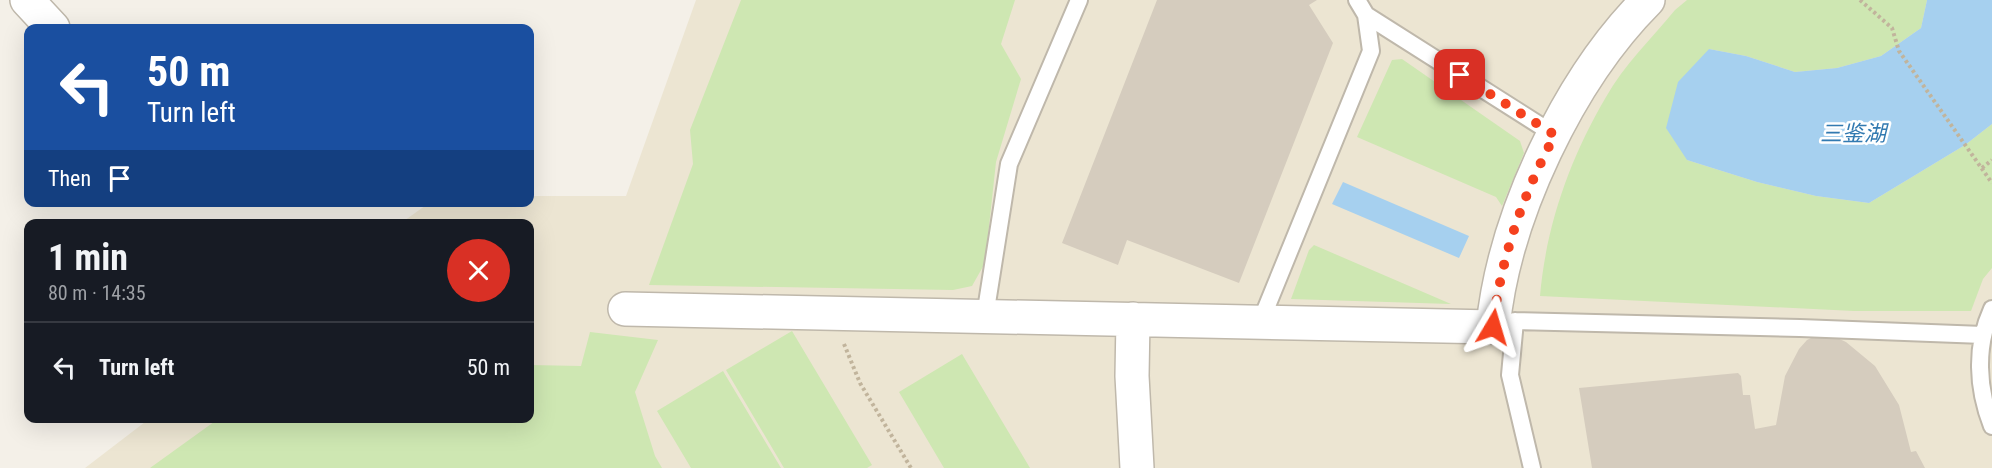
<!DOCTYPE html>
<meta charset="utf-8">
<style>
:root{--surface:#171b24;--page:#20242c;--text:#f1f3f6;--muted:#9ea1a6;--line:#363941}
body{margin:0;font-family:"Roboto Condensed","Noto Sans SC",sans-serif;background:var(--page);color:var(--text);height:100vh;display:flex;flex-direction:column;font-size:22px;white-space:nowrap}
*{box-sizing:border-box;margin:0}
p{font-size:20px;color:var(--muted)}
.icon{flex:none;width:33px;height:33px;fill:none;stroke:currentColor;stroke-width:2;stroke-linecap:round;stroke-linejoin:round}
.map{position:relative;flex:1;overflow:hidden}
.drawer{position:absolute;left:24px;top:219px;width:510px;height:204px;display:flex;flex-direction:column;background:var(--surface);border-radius:12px;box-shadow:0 6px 24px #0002}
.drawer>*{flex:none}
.hud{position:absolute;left:24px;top:24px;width:510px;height:183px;border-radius:12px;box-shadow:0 6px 24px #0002;background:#1a4fa0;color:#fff;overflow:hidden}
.pin{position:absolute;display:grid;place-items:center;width:51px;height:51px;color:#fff;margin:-26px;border-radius:12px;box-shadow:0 3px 9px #0006}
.me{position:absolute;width:66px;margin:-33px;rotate:7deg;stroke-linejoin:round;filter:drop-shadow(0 0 4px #0008)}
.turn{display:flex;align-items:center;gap:21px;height:126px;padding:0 24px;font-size:27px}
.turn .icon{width:78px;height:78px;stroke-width:2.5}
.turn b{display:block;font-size:42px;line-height:51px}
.then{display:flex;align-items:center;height:57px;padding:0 24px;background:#0003;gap:12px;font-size:22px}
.round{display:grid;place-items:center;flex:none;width:63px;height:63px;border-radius:32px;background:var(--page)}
.summary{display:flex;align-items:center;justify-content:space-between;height:102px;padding:0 24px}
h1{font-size:36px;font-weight:700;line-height:45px}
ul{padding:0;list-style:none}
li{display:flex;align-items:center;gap:18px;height:90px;padding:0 24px;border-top:2px solid var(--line)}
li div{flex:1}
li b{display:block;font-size:22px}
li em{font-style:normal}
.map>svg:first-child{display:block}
.education{fill:#ece5d2}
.green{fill:#cee7b2}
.water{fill:#a6d0ef}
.building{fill:#d5ccbe}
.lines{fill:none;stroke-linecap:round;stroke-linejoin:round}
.service-casing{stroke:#bfb8ab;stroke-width:20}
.minor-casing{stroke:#bfb8ab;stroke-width:36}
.path{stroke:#c1b49c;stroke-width:4;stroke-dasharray:3 3;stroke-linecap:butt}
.service{stroke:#fff;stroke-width:16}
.minor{stroke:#fff;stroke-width:33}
.route{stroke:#f5411e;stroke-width:10;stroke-dasharray:0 18}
.labels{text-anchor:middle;stroke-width:5;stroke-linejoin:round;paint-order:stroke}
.water-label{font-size:22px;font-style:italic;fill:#327ab1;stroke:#fff}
</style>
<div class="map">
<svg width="1992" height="468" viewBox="0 0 1992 468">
<rect width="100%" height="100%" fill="#f4f0e8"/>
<!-- education -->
<path class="education" d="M696,0H1992V468H85L149,419L530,418V224L401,223L429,203L530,202V196H626Z"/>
<!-- green -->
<path class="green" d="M741,0H1015L1001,44L1021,79L996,162L985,263L972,286L953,290L649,285L693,164L690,130Z
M1687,0H1927L1921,28L1881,56L1837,68L1795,72L1746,56L1709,49L1687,160L1757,182L1816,196L1869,203L1965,145L1992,124V268L1983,279L1971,311H1854L1540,296C1546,226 1570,158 1606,97C1624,65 1652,38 1675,10Z
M1402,59L1520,141L1524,153L1502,206L1496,197L1357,137L1392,60Z
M1314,245L1451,304L1291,299L1309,250Z
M792,331L872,465L867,468H784L726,370Z
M590,332L658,340L635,392L655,456L662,468H150L218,419L530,418V365L581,366Z
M962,354L1030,468H944L899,392Z
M723,371L781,468H691L657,411Z"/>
<!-- water -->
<path class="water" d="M1927,0H1992V124L1965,145L1869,203L1816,196L1757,182L1687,160L1666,128L1678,82L1709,49L1746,56L1795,72L1837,68L1881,56L1921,28Z
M1343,182L1469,236L1459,258L1332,204Z"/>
<!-- building -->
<path class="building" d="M1157,0H1317L1309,5L1333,43L1239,283L1127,240L1118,265L1062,243Z
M1815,336H1833L1846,342L1875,366L1899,405L1911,452L1916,451L1925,468H1592L1579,388L1738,373L1741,376L1743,395H1750L1755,429L1776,425L1785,376L1799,349L1807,340Z"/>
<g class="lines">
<defs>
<path id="service" d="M1357,0L1366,15L1555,135
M1992,309C1975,346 1977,388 1992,426
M985,316L1009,164L1079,0
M1515,321L1510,375L1532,468
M1260,323L1371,51L1366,15
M1493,327L1515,321L1800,328L1983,335"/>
<path id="minor" d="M27,0L53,28
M625,309L1493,327C1504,216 1569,79 1648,0
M1133,319L1132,376L1137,468"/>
</defs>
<!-- service casing -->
<use href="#service" class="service-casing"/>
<!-- minor casing -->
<use href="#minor" class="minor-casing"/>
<!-- path -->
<path class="path" d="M1860,0L1892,28L1899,51L1992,183
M1982,168L1992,160
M844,344L860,383L911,468"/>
<!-- service -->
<use href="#service" class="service"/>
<!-- minor -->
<use href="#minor" class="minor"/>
</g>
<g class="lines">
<!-- route -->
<path class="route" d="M1460,75L1555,135C1523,194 1500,260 1493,327"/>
</g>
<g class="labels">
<!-- water labels -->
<g class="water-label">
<text x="1853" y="141">三鉴湖</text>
</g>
</g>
</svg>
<div class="pin" style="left:1460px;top:75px;background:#d93025"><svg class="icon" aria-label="arrive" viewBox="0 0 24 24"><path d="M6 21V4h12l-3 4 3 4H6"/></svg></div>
<svg class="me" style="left:1493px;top:327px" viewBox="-20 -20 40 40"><path d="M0-17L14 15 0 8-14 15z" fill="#f5411e" stroke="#fff" stroke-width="4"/></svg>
<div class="hud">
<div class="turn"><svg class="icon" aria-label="left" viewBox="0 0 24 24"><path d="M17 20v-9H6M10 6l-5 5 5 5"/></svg><div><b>50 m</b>Turn left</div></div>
<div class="then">Then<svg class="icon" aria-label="arrive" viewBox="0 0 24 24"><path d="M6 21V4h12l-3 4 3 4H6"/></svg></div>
</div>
<section class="drawer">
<div class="summary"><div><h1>1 min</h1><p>80 m · 14:35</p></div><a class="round" style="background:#d93025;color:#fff"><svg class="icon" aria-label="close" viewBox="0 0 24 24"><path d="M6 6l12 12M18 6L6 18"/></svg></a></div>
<ul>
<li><svg class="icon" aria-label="left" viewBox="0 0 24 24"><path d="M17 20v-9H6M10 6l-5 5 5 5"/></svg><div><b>Turn left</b></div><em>50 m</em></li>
</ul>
</section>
</div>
